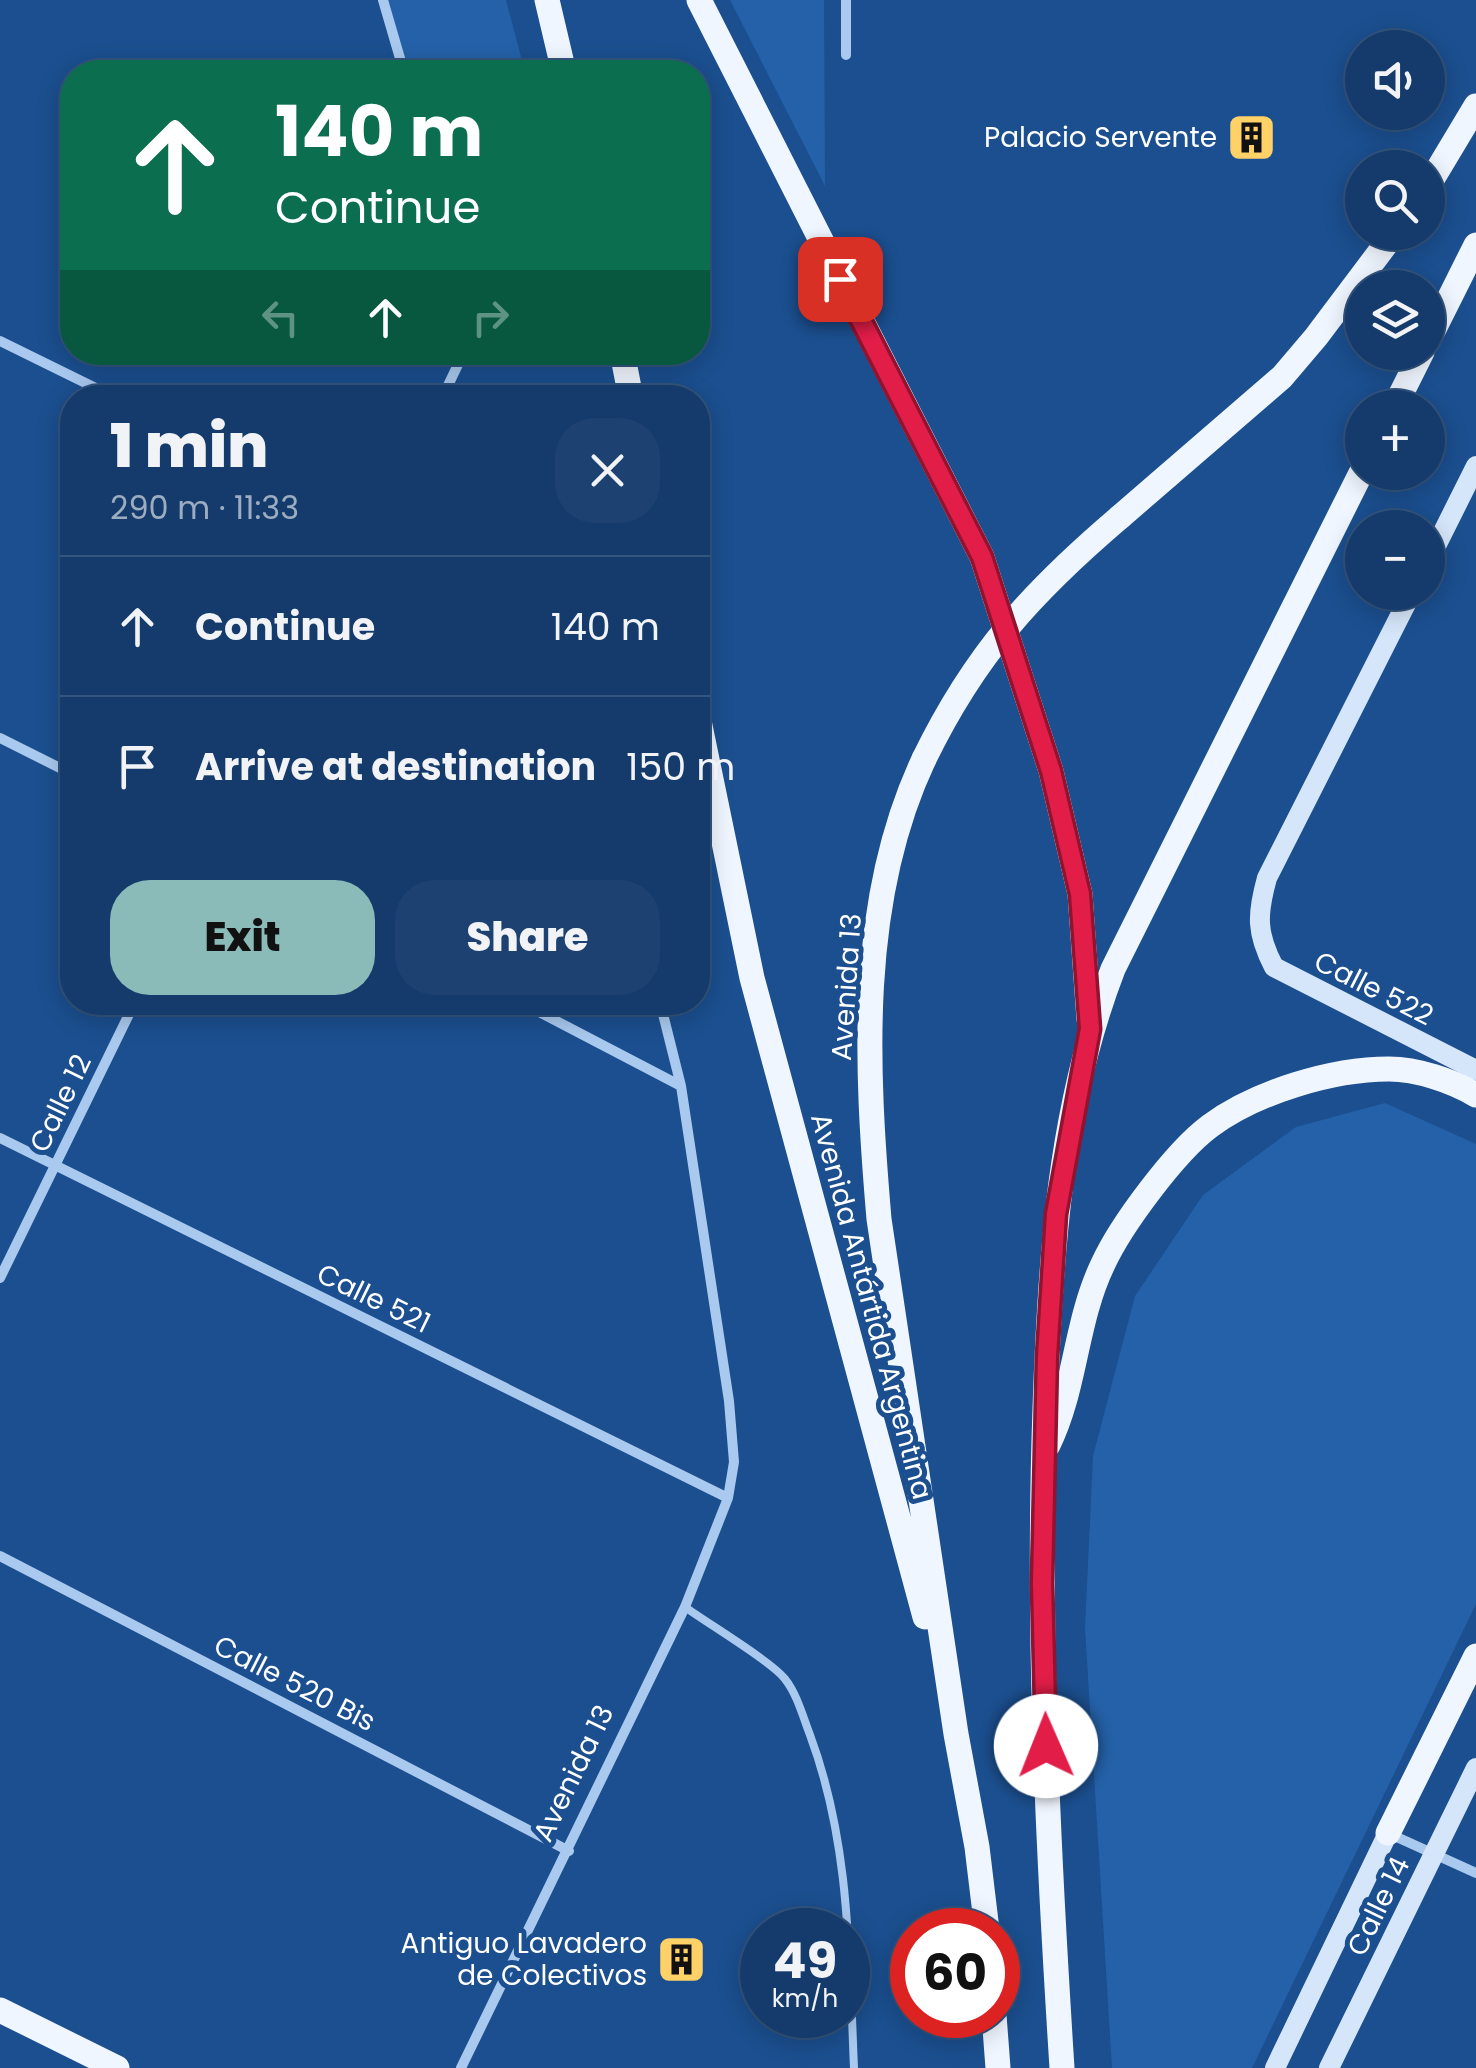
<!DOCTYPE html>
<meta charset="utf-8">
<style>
:root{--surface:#143b6b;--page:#1d4271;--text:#f1f3f6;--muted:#9dadc1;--line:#33557e;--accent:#8bbbb9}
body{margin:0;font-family:Poppins,sans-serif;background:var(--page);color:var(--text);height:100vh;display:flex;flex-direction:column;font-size:38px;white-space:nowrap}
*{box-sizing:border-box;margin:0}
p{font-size:32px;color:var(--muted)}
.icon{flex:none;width:55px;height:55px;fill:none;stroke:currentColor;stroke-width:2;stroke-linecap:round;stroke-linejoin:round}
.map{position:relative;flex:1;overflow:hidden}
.side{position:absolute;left:60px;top:385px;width:650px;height:630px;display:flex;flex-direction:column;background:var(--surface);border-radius:40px;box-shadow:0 5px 25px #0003,0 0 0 2px var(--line)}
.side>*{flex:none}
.top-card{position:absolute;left:60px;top:60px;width:650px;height:305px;border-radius:40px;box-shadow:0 5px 25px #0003,0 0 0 2px var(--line);background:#0b6e4f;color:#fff;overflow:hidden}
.tools{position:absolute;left:1345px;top:30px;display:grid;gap:20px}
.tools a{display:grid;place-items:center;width:100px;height:100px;border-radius:50%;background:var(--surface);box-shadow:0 5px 25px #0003,0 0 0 2px var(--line);font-size:50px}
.speed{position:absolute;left:740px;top:1908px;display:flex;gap:20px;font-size:50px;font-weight:700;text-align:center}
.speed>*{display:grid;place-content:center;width:130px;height:130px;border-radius:50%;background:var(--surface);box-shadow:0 5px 25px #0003,0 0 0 2px var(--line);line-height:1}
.speed small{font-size:25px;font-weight:400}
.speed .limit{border:15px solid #d22;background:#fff;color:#111}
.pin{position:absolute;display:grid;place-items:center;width:85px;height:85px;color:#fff;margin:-42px;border-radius:20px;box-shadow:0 5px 15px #0006}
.me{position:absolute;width:110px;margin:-55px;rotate:359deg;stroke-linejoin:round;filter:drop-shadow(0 0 8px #0008)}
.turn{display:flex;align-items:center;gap:35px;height:210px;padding:0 50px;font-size:45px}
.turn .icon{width:130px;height:130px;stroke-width:2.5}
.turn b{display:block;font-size:70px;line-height:85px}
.lanes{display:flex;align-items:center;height:95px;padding:0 50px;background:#0003;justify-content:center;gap:50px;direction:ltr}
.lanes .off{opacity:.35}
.round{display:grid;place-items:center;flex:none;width:105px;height:105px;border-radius:40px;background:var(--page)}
.head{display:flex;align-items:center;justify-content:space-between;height:170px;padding:0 50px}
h1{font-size:60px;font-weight:800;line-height:75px}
.action{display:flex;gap:20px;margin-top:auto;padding:20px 50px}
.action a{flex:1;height:115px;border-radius:40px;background:var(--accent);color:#111;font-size:40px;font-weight:800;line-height:115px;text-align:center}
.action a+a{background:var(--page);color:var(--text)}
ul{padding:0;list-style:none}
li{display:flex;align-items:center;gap:30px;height:140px;padding:0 50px;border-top:2px solid var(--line)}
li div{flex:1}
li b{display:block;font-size:38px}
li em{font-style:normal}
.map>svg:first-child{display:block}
.green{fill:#2461a8}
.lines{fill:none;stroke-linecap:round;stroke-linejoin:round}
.lane{stroke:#a9c9ee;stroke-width:8}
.street{stroke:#a9c9ee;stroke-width:10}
.secondary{stroke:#d6e6fa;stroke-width:20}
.primary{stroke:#f0f6ff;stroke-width:25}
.primary-bridge{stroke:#f0f6ff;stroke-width:25}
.route-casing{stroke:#92132f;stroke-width:25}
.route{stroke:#e11d48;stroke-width:18}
.labels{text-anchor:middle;stroke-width:10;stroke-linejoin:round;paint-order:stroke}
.poi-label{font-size:28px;fill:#fff;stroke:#1b4f8f;text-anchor:end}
.street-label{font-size:28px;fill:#fff;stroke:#1b4f8f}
</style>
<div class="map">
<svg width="1476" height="2068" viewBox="0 0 1476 2068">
<rect width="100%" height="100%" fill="#1b4f8f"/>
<!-- green -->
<path class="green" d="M387,0H506L525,72H407Z
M730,0H824L825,186Z
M1385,1103L1476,1144V1604L1252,2068H1112L1085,1628L1093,1456L1135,1296L1203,1195L1296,1127Z"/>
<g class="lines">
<!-- lane -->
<path class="lane" d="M685,1607C707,1623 772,1662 785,1679C797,1694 803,1717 810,1735C850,1842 849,1955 854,2068"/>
<!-- street -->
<path class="street" d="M383,0L404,72
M846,55V0
M0,341L116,398
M442,398L464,352
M0,738L72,774
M520,1002L681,1086
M0,1138L728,1498
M0,1278L135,1002
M0,1556L569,1851
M1390,1834L1476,1873
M461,2068L685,1607L728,1498L734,1462L729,1401L681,1086L660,1002"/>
<!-- secondary -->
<path class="secondary" d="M1428,562L1476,466
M1412,592L1267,878C1257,914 1256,933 1274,967L1476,1070
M1275,2068L1388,1833
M1329,2068L1476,1768"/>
<!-- primary -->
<path class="primary" d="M547,0L564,72
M699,0L982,557L1051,771L1080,894L1089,1019
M1428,186L1476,106
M1428,341L1476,245
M622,352L631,398
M1394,408L1422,352
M1120,517L1282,377L1316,337L1395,232
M698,716L752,978L925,1617
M924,759C857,901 866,1067 879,1219L956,1734L977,1847L987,1930
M1048,1445C1076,1388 1075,1322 1103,1264C1121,1225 1175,1152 1210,1126C1256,1092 1332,1069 1389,1069C1417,1069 1453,1081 1476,1095
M1388,1833L1476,1656
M0,2010L117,2068
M994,2015L998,2068
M1062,2068C1048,1849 1037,1629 1045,1409C1050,1260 1059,1109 1113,969L1362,471"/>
<!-- primary-bridge -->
<path class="primary-bridge" d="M924,759C975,654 1032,592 1120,517"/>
</g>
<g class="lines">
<defs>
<path id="route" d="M840,279L982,557L1051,771L1080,894L1090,1029L1056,1214L1047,1357L1042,1583L1046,1746"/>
</defs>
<!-- route casing -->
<use href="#route" class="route-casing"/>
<!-- route -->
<use href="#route" class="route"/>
</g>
<!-- icons -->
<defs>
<symbol id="building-square" viewBox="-11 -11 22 22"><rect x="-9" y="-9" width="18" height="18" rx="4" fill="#ffd166" stroke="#1b4f8f"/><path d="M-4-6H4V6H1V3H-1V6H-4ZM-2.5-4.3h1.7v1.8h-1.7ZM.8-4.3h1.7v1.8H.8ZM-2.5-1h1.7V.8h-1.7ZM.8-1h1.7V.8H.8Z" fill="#111"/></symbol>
</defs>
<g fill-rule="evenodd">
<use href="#building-square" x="1224" y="110" width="55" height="55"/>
<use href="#building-square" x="654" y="1932" width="55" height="55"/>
</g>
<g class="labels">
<!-- poi labels -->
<g class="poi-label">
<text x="1217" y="147">Palacio Servente</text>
<text x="647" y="1953">Antiguo Lavadero<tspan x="647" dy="32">de Colectivos</tspan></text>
</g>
<!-- street labels -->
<g class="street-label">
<text transform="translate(846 987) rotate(-86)" y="10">Avenida 13</text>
<text transform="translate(1374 988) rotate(27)" y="10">Calle 522</text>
<text transform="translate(60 1103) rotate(-64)" y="10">Calle 12</text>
<text transform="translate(374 1298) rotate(26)" y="10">Calle 521</text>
<text transform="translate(872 1306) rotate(75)" y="10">Avenida Antártida Argentina</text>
<text transform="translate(295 1683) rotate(27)" y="10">Calle 520 Bis</text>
<text transform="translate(573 1773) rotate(-64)" y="10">Avenida 13</text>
<text transform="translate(1378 1906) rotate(-64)" y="10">Calle 14</text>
</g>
</g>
</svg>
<div class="tools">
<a><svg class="icon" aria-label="sound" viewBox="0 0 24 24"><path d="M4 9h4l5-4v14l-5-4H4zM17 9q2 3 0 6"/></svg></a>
<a><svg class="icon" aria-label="search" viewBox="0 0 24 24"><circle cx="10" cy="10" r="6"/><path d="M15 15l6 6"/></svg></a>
<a><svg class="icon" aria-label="layers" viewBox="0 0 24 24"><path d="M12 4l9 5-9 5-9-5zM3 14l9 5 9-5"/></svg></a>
<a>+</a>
<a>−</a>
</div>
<div class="speed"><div>49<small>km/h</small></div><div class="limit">60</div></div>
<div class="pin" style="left:840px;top:279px;background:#d93025"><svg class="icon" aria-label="arrive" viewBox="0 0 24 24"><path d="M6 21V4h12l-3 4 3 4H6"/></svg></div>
<svg class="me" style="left:1046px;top:1746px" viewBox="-20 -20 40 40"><circle r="19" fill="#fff"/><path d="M0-13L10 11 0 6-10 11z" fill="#e11d48"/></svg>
<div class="top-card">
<div class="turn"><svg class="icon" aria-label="ahead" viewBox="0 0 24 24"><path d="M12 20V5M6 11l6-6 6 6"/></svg><div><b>140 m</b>Continue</div></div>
<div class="lanes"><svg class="icon off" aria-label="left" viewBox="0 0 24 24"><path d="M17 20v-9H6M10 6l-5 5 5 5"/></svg><svg class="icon" aria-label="ahead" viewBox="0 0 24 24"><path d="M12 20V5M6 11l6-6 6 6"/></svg><svg class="icon off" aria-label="right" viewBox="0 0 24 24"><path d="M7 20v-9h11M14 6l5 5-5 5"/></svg></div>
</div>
<section class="side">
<div class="head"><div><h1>1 min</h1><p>290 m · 11:33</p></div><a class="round"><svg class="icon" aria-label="close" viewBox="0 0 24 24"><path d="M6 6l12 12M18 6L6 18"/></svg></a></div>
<ul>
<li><svg class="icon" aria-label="ahead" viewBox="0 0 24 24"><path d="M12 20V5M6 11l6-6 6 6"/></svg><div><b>Continue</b></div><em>140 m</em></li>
<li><svg class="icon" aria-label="arrive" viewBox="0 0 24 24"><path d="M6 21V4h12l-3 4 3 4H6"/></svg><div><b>Arrive at destination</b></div><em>150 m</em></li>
</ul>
<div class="action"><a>Exit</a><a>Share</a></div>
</section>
</div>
